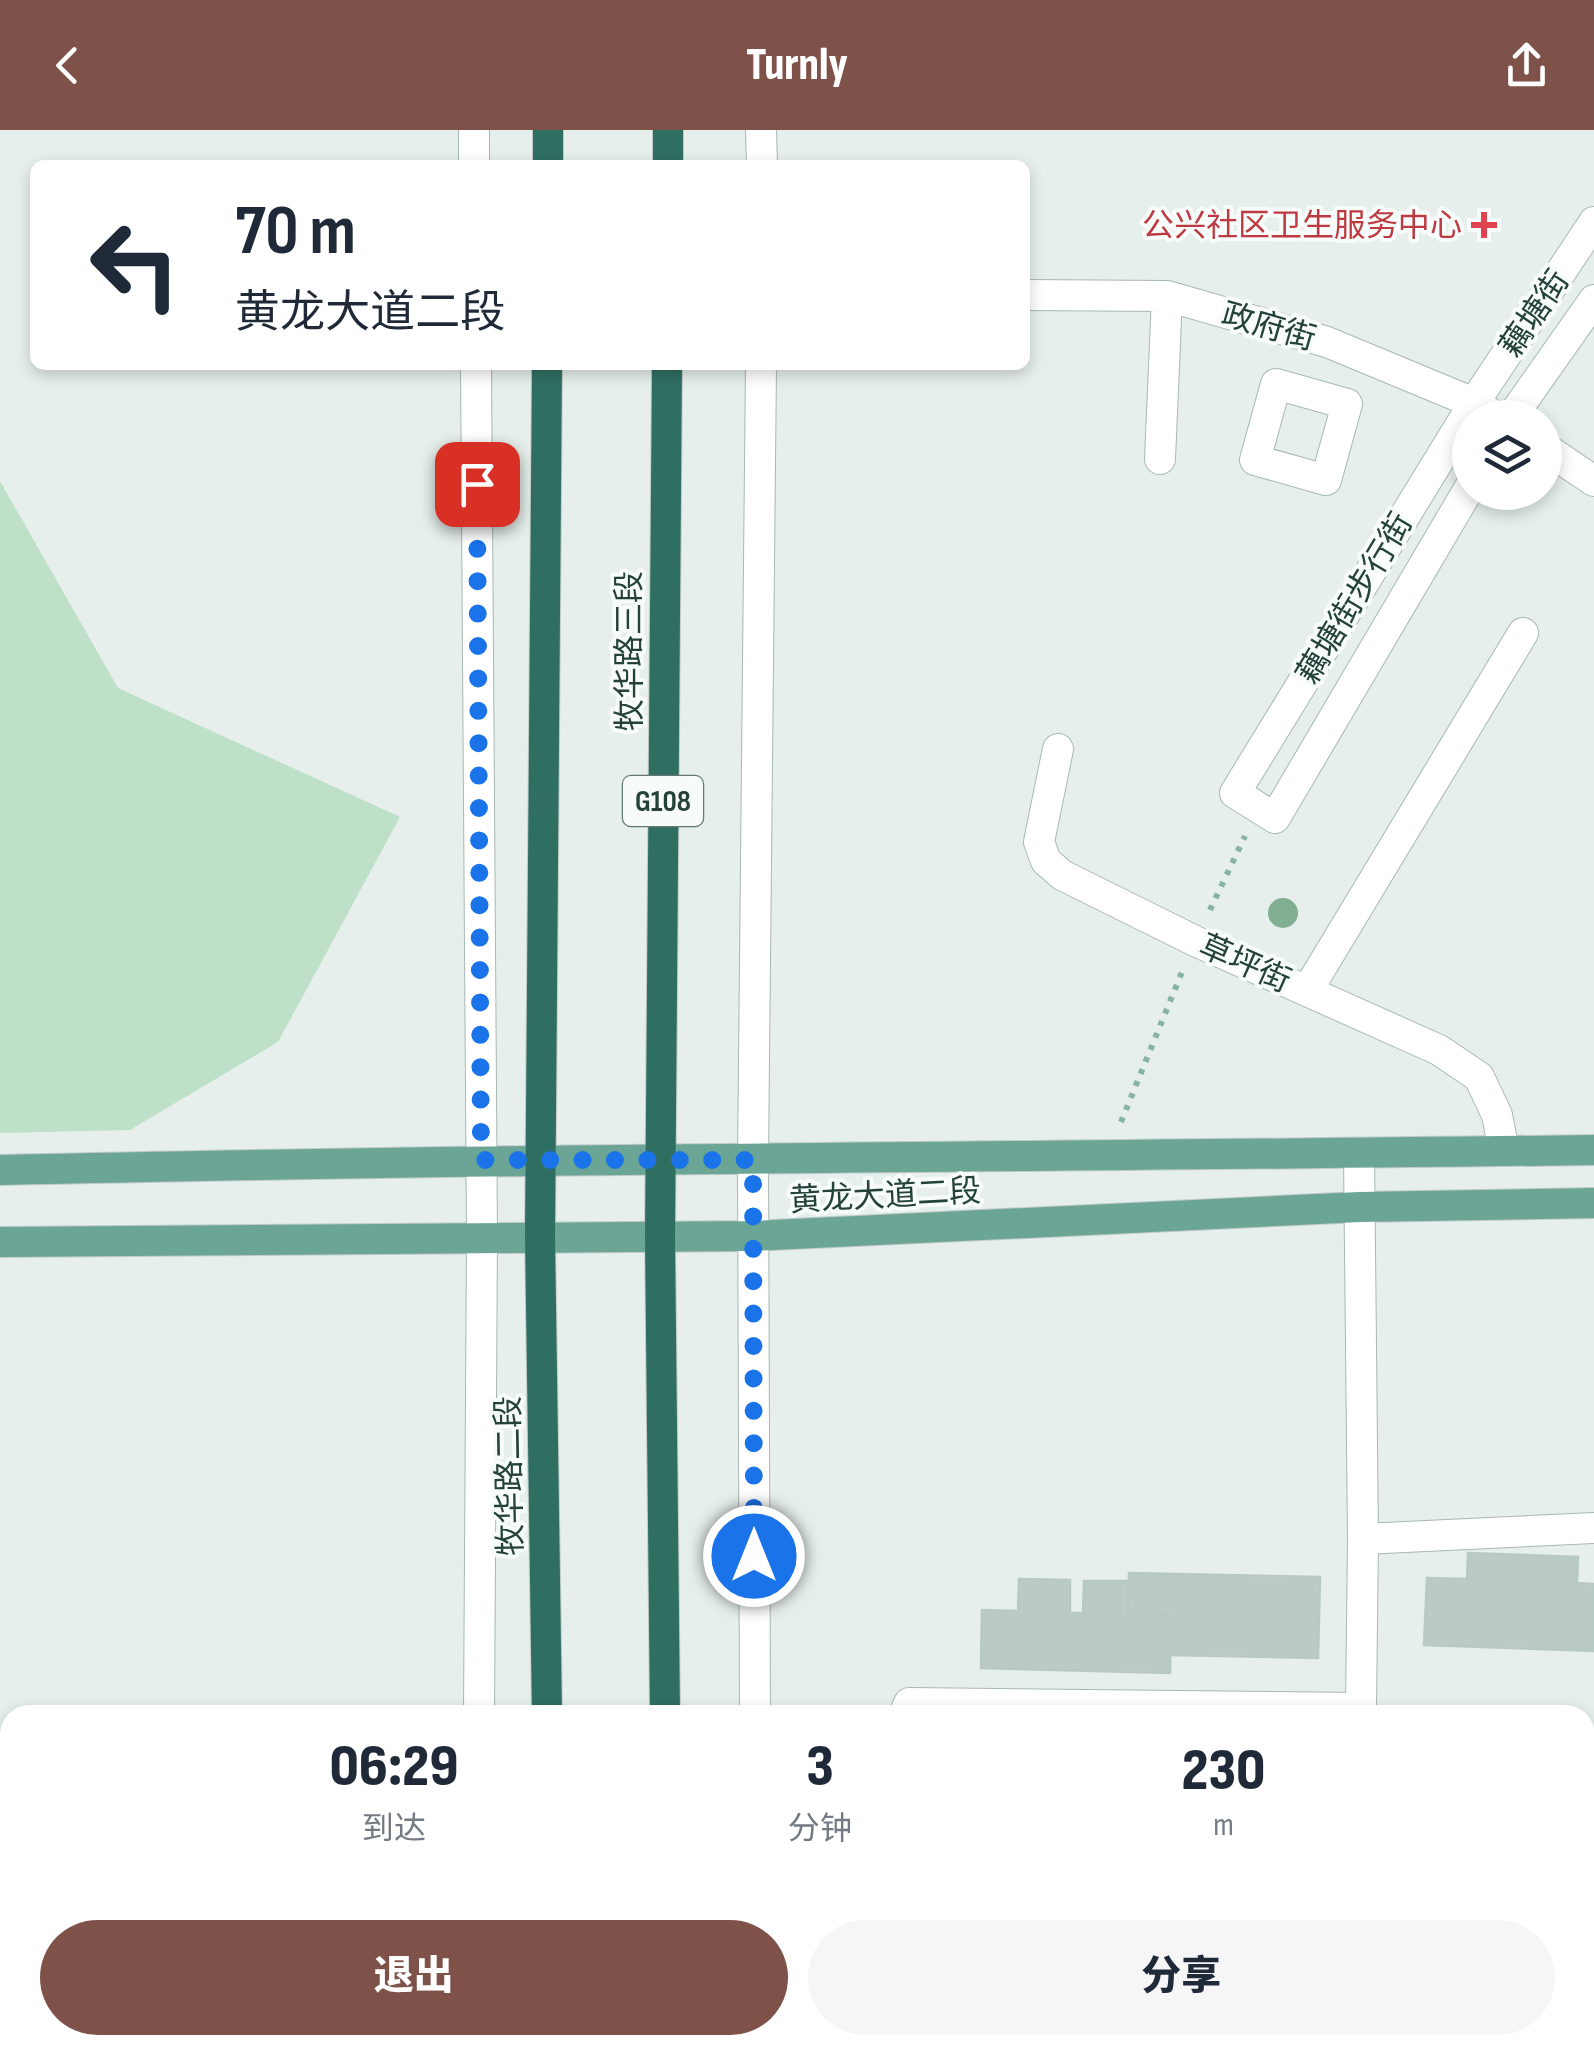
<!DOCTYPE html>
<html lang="zh">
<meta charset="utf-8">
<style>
:root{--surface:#fff;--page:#f6f6f7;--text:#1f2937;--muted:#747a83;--accent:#7f5249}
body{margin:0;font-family:"Sofia Sans Condensed","Noto Sans SC",sans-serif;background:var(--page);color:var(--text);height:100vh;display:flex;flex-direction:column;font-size:38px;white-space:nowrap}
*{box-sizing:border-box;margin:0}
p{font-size:32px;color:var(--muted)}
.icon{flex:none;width:55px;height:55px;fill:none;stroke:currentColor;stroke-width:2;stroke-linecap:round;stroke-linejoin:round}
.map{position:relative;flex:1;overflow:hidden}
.side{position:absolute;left:0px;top:1575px;width:1595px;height:350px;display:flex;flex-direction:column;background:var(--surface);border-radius:30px 30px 0 0;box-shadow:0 5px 15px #0003}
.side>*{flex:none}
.hud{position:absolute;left:30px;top:30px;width:1000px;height:210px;border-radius:15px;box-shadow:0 5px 15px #0003;background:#fff;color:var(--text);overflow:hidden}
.buttons{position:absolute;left:1452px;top:270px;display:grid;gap:20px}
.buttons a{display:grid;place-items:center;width:110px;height:110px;border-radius:50%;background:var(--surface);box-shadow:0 5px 15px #0003;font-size:50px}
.pin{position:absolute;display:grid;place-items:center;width:85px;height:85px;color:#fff;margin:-42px;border-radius:20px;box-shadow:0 5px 15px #0006}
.me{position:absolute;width:110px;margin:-55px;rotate:0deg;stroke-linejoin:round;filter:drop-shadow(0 0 8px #0008)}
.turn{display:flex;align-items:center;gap:35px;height:210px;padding:0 40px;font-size:45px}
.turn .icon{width:130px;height:130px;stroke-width:2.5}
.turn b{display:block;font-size:70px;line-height:85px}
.eta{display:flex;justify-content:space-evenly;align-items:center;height:170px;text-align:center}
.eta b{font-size:60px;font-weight:800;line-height:70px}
.cta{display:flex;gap:20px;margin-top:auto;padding:20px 40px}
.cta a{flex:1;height:115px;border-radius:60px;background:var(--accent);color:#fff;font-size:40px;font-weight:800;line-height:115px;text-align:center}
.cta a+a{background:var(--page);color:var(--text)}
header{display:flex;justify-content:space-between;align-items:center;height:130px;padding:0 40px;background:var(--accent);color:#fff;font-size:45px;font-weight:800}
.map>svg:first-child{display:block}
.green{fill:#bfe0c8}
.building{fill:#bbcac4;stroke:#b8c9c2;stroke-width:2.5}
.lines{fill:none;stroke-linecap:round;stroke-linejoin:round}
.minor-casing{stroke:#a8b8b2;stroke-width:32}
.major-casing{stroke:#c2cac8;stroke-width:32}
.highway-casing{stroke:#c2cac8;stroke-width:32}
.path{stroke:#86b3a5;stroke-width:6;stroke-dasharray:5 8;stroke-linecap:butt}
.minor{stroke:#fff;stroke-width:30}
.major{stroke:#6aa596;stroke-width:30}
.highway{stroke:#2f6f62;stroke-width:30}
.tree{fill:#80af93}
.route{stroke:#1a73e8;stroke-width:18;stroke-dasharray:0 32.4}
.health-dot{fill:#e0444e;stroke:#f7fbf9;stroke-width:4}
.labels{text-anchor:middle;stroke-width:8;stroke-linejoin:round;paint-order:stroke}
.shield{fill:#f7fbf9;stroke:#637a73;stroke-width:2.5}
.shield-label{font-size:30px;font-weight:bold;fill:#24423a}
.health-label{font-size:32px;fill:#be3a42;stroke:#f7fbf9;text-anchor:end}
.street-label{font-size:32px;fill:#24423a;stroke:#f7fbf9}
</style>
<header><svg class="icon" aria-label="back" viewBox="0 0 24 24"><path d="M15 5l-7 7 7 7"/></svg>Turnly<svg class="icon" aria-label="share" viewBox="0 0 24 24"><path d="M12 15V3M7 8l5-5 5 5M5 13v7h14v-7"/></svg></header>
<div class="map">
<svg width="1594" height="1925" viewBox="0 0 1594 1925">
<rect width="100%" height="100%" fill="#e6efeb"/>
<!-- green -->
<path class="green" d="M0,351L118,558L400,687L278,912L130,1000L0,1003Z"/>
<!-- building -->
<path class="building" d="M1468,1423L1578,1427L1577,1453L1594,1454V1521L1424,1515L1427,1448L1467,1449Z
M1129,1443L1320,1447L1318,1528L1170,1525L1171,1485L1128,1483Z
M1019,1449L1070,1450V1483H1083L1084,1451H1128V1483L1171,1485L1170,1543L981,1538L982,1480L1018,1481Z
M968,1915H1018L1001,1925H974Z"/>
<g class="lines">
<defs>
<path id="minor" d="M474,0V35
M761,0L762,35
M1025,165L1167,166L1327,212L1474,273L1498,288
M476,235L482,1107L479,1585
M1276,254L1347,274L1326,350L1255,330Z
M1511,288L1594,170
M1545,318L1594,351
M1160,329L1167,166
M1470,357L1275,688L1235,663L1474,273L1594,92
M1058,619L1039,712L1046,731L1062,745L1195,811L1439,920L1479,947L1497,985L1504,1021
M1307,861L1523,503
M1359,1023L1363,1409
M755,1585L753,1030L761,235
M904,1585L909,1573L1361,1578L1363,1409L1594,1398
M1585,1895L1594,1896
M481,1915V1925
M756,1915V1925
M905,1915L906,1925
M1421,1925L1473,1915"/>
<path id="major" d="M0,1040C531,1028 1063,1027 1594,1020
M0,1112L753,1106L1360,1077L1594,1073"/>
<path id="highway" d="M548,35V0
M668,35V0
M547,235L540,1107L547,1585
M665,1585L660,1107L667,235
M551,1915L552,1925
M668,1915V1925"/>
</defs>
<!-- minor casing -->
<use href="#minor" class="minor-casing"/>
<!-- major casing -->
<use href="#major" class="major-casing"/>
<!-- highway casing -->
<use href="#highway" class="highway-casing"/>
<!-- path -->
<path class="path" d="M1210,780L1245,706
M1121,992L1182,842"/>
<!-- minor -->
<use href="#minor" class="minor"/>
<!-- major -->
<use href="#major" class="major"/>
<!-- highway -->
<use href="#highway" class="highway"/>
</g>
<!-- trees -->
<circle class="tree" cx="1283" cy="783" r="15"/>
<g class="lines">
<!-- route -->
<path class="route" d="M477,354L481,1030H753L754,1426"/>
</g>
<!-- markers -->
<path class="health-dot" d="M1479 80h10v10h10v10h-10v10h-10v-10h-10v-10h10z"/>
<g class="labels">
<!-- shield labels -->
<rect class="shield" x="623" y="646" width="80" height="50" rx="8"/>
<g class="shield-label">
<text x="663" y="681">G108</text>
</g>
<!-- health labels -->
<g class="health-label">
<text x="1462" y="106">公兴社区卫生服务中心</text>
</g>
<!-- street labels -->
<g class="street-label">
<text transform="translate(1534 183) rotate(-56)" y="11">藕塘街</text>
<text transform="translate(1269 196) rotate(16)" y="11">政府街</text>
<text transform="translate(1354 468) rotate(-59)" y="11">藕塘街步行街</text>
<text transform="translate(629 521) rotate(-90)" y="11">牧华路三段</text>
<text transform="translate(1245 833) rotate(24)" y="11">草坪街</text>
<text transform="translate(885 1065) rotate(-3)" y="11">黄龙大道二段</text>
<text transform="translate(509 1346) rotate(-91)" y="11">牧华路二段</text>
</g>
</g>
</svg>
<div class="buttons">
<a><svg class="icon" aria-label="layers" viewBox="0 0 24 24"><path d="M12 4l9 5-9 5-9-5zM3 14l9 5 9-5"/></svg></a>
</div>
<div class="pin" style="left:477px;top:354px;background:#d93025"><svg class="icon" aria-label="arrive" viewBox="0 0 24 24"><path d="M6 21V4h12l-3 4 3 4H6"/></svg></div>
<svg class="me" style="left:754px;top:1426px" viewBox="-20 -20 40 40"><circle r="17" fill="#1a73e8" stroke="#fff" stroke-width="3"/><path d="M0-11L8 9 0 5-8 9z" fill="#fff"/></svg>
<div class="hud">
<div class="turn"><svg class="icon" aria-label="left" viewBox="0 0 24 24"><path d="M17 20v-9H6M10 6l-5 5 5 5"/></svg><div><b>70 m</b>黄龙大道二段</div></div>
</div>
<section class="side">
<div class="eta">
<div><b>06:29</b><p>到达</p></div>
<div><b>3</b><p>分钟</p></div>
<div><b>230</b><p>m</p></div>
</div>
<div class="cta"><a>退出</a><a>分享</a></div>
</section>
</div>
